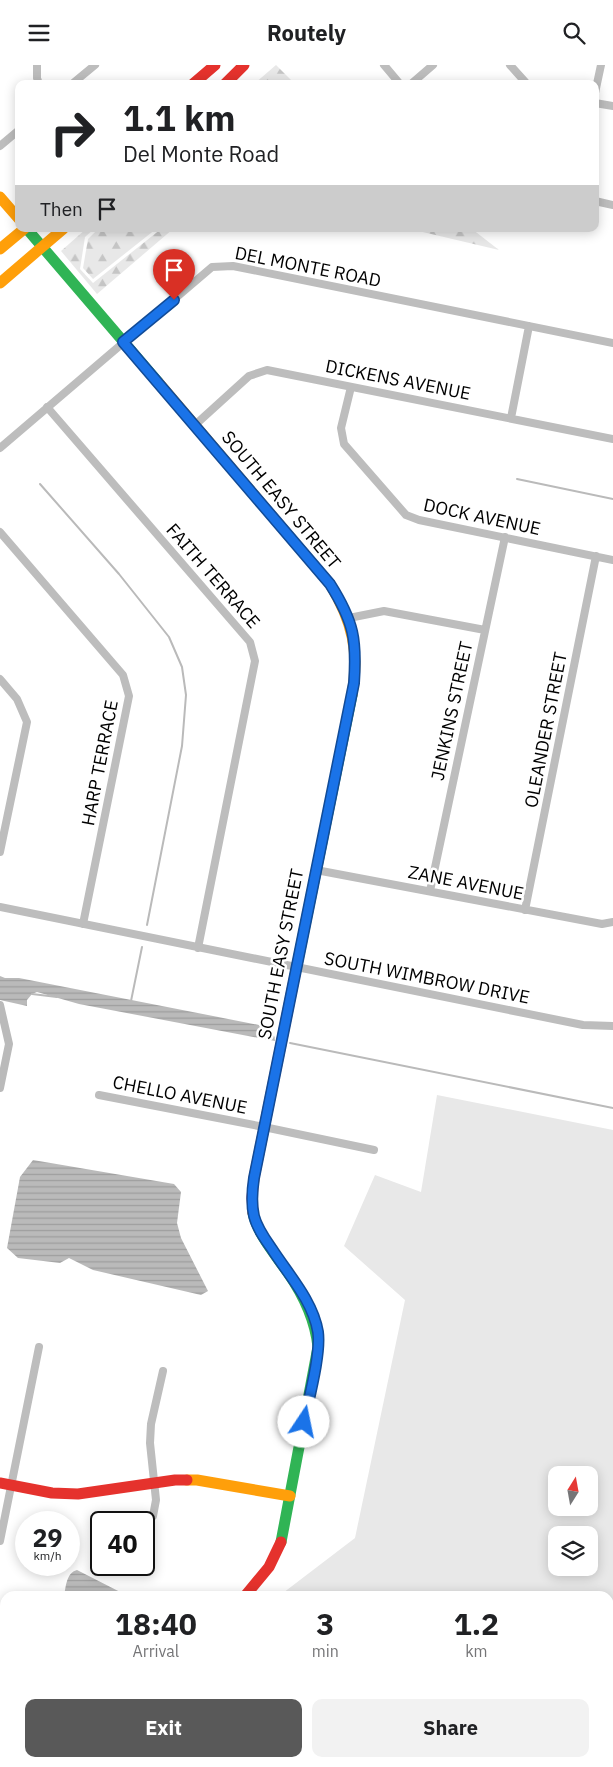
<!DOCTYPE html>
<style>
:root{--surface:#fff;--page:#f2f2f2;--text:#202124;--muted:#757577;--accent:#595959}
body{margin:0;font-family:"IBM Plex Sans",sans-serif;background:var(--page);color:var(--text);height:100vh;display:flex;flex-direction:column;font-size:19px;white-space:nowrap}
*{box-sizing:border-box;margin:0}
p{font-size:16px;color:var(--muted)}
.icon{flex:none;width:28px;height:28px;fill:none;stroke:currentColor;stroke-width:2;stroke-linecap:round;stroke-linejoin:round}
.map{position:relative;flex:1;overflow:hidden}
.drawer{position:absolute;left:0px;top:1526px;width:614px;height:176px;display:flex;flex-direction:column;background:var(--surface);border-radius:15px 15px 0 0;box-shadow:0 2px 12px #0003}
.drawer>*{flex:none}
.guide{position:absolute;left:15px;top:15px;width:584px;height:152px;border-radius:10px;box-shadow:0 2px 12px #0003;background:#fff;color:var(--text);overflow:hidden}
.needle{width:32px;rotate:11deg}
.buttons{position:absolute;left:548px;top:1401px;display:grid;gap:10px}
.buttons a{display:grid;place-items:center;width:50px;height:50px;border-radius:10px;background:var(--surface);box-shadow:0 2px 12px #0003;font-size:25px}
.speed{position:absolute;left:15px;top:1446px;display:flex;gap:10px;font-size:25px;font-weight:700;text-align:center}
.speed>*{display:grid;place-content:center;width:65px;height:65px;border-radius:50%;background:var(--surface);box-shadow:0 2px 12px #0003;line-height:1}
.speed small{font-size:12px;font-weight:400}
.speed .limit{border:2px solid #111;border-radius:8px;background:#fff;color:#111}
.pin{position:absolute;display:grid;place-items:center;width:42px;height:42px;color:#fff;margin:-51px -21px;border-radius:50% 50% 50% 0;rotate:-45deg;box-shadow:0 0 5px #0007}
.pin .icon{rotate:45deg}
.me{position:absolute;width:55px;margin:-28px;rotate:11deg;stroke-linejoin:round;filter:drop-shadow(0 0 4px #0008)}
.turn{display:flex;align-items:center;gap:18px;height:105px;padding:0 25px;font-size:22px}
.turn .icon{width:65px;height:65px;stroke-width:2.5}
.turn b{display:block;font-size:35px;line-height:42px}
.then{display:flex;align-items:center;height:48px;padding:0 25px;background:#0003;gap:10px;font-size:19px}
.eta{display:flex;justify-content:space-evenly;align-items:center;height:85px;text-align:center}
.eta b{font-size:30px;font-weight:700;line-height:35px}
.action{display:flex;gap:10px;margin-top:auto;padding:10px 25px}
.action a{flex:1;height:58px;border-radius:10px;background:var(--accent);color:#fff;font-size:20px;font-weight:700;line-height:58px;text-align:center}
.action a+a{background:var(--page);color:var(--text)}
header{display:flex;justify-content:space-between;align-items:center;height:65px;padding:0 25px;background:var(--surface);font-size:22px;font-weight:700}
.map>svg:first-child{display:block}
.forest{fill:url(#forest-firs)}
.park{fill:#e8e8e8;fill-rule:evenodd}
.water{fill:url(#water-rules)}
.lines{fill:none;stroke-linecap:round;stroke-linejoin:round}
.stream{stroke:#bababa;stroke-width:2}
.canal{stroke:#bababa;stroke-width:8}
.street{stroke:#bdbdbd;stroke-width:8}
.fast{stroke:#30b455;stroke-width:11}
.slow{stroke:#ff9f0a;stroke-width:11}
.jam{stroke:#e5322d;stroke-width:11}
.route-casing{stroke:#114b97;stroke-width:12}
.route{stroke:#1a73e8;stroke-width:9}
.labels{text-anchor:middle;stroke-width:5;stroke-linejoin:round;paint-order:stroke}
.street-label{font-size:18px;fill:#000;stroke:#fff}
</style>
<header><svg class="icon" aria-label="menu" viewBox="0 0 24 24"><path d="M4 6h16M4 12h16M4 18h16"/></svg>Routely<svg class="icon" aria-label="search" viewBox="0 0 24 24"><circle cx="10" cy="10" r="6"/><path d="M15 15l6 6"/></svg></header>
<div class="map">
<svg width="613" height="1702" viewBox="0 0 613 1702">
<defs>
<pattern id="forest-firs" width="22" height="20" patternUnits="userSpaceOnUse" patternTransform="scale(1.25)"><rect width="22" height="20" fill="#e8e8e8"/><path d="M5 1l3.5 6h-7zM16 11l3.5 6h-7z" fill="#c5c5c5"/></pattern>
<pattern id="water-rules" width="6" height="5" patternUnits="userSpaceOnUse" patternTransform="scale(1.25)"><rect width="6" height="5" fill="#bababa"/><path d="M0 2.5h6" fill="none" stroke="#9e9e9e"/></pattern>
</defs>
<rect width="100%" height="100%" fill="#fff"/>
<!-- forest -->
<path class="forest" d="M276,0L295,19H254Z
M86,164H94L85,172L80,204L93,218L161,164H173L97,229L61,186Z
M98,164H156L93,214L83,203L88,174Z
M410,164H472L499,185Z"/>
<!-- park -->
<path class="park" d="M437,1030L613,1065V1702H267L268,1698H609V1531H279L355,1473L405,1235L344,1181L375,1110L421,1127ZM556,1410H589V1442H556ZM556,1470H589V1502H556Z"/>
<!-- water -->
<path class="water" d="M0,911L5,913H19L259,960C268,963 275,966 275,976L79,939L37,927L32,929L27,935V941L0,935Z
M33,1095L174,1119L181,1127L177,1158L181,1173L208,1226L201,1230L93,1205L69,1193L60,1198L18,1193L7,1183L20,1112Z
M77,1505L128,1531H64C66,1522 66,1508 77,1505Z
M5,1684V1698H95L93,1702H0V1687Z"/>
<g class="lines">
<!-- stream -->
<path class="stream" d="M517,414L613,434
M40,419L119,509L169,572L182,602L186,630L182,681L147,860
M32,929L57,932
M131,936L142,882
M290,978L613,1043"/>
<!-- canal -->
<path class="canal" d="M0,940L9,979L0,1023"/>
<!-- street -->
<path class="street" d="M37,0V13L39,19
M384,0L400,19
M510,0L527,19
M72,19L95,0
M411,19L433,0
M595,28L601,0
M595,38L613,41
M0,81L19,65
M595,136L613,140
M351,322L341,363L344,379L406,450L419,455L613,495
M47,342L250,577L255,596L198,883
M511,353L529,261
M195,360L249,311L267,305L613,374
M0,383L212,202L233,201L613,278
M0,467L123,610L129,631L83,859
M349,553L384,546L485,565
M0,614L17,634L27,657L0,787
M316,805L602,859L613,857
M430,826L505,472
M0,842L583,960L613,961
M525,845L596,491
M99,1030L264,1062L374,1085
M153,1451L156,1435L150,1378L151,1359L163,1306
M0,1476L39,1282"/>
<!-- fast -->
<path class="fast" d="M27,164L158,317
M295,910L352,630
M253,1148C258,1170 275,1189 288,1208C304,1231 315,1254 318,1282L281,1477"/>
<!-- slow -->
<path class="slow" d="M0,132L19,154
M0,184L24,164
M0,218L63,164
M158,317L330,519C352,556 360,587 352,630
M187,1415H197L290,1431
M184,1702L185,1698"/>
<!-- jam -->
<path class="jam" d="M193,19L215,0
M225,19L244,0
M253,1148L252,1132L254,1113L295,910
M0,1418L52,1428L78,1429L175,1415H187
M245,1531L269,1502L281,1477"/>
</g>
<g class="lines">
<defs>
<path id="route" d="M174,235L123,277L330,519C354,557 357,575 354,618L254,1113C252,1126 251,1138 254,1151C257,1163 265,1174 272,1184C288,1209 313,1236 318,1267C321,1289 309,1333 304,1357"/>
</defs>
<!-- route casing -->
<use href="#route" class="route-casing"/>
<!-- route -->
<use href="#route" class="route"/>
</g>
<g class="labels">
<!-- street labels -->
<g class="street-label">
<text transform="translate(308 202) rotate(11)" y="6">DEL MONTE ROAD</text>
<text transform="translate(398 315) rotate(11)" y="6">DICKENS AVENUE</text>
<text transform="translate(281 435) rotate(50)" y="6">SOUTH EASY STREET</text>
<text transform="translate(482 452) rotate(12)" y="6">DOCK AVENUE</text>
<text transform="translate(213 511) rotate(49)" y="6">FAITH TERRACE</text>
<text transform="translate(452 646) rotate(-78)" y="6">JENKINS STREET</text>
<text transform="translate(546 665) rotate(-79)" y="6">OLEANDER STREET</text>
<text transform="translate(100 698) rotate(-79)" y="6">HARP TERRACE</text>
<text transform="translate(466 818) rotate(11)" y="6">ZANE AVENUE</text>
<text transform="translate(281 889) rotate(-79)" y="6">SOUTH EASY STREET</text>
<text transform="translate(427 913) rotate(11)" y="6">SOUTH WIMBROW DRIVE</text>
<text transform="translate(180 1030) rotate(11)" y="6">CHELLO AVENUE</text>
</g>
</g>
</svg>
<div class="buttons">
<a><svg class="needle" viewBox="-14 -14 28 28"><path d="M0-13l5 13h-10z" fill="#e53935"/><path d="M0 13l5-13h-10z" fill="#757577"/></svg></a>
<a><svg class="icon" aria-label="layers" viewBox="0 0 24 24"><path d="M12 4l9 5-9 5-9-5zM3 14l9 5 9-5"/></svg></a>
</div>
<div class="speed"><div>29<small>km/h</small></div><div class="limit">40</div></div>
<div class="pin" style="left:174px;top:235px;background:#d93025"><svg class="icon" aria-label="arrive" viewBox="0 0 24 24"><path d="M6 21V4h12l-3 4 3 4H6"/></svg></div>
<svg class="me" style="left:304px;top:1357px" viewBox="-20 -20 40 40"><circle r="19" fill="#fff"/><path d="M0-13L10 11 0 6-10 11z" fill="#1a73e8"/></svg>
<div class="guide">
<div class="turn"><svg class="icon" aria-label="right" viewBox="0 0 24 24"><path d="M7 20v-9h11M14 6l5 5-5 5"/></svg><div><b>1.1 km</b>Del Monte Road</div></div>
<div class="then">Then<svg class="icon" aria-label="arrive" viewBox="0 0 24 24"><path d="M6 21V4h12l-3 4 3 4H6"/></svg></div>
</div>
<section class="drawer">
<div class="eta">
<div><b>18:40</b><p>Arrival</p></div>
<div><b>3</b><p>min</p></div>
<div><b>1.2</b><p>km</p></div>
</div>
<div class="action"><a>Exit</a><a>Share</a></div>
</section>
</div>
